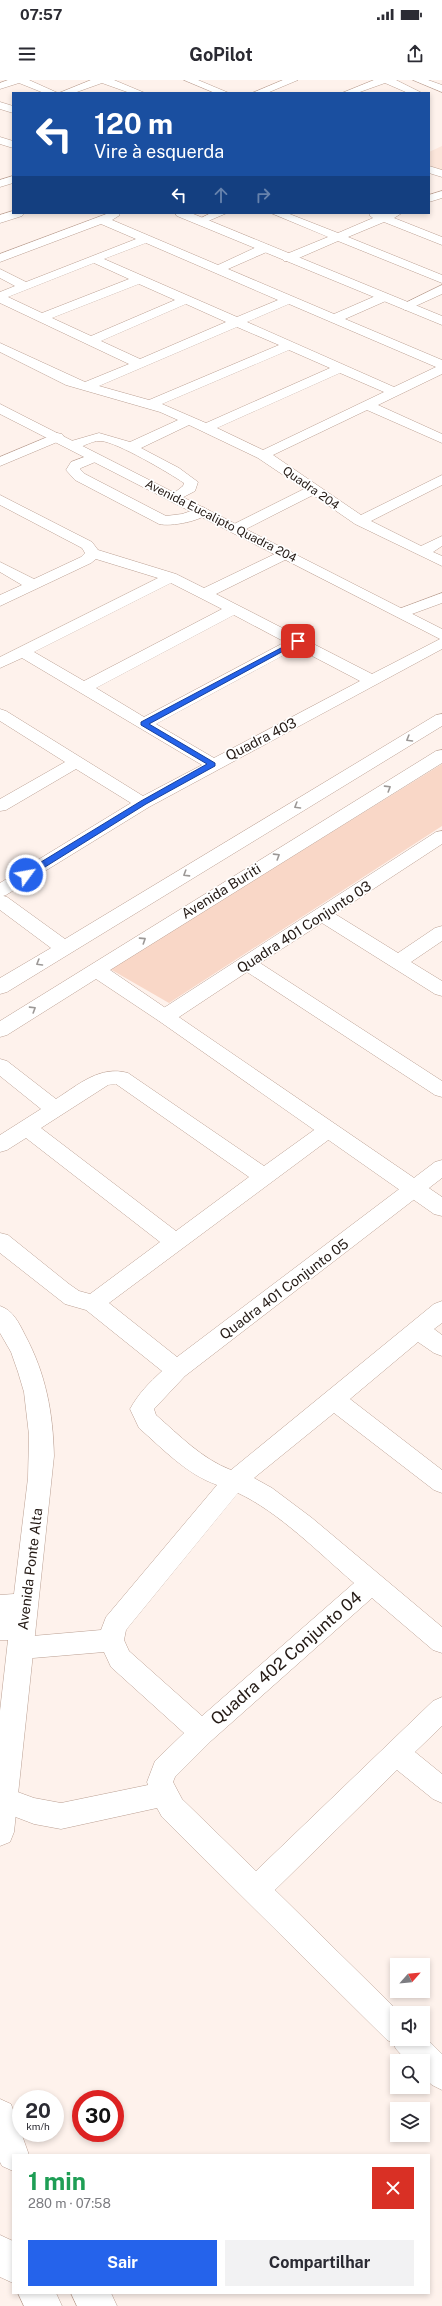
<!DOCTYPE html>
<html lang="pt">
<meta charset="utf-8">
<style>
:root{--surface:#fff;--page:#f2f2f3;--text:#2b2b33;--muted:#7c7c81;--accent:#2563eb}
body{margin:0;font-family:"Public Sans",sans-serif;background:var(--page);color:var(--text);height:100vh;display:flex;flex-direction:column;font-size:15px;white-space:nowrap}
*{box-sizing:border-box;margin:0}
p{font-size:13px;color:var(--muted)}
.icon{flex:none;width:22px;height:22px;fill:none;stroke:currentColor;stroke-width:2;stroke-linecap:round;stroke-linejoin:round}
.map{position:relative;flex:1;overflow:hidden}
.panel{position:absolute;left:12px;top:2074px;width:418px;height:140px;display:flex;flex-direction:column;background:var(--surface);border-radius:0px;box-shadow:0 2px 6px #0003}
.panel>*{flex:none}
.top-card{position:absolute;left:12px;top:12px;width:418px;height:122px;border-radius:0px;box-shadow:0 2px 6px #0003;background:#1a4fa0;color:#fff;overflow:hidden}
.needle{width:26px;rotate:63deg}
.fabs{position:absolute;left:390px;top:1878px;display:grid;gap:8px}
.fabs a{display:grid;place-items:center;width:40px;height:40px;border-radius:0px;background:var(--surface);box-shadow:0 2px 6px #0003;font-size:20px}
.speed{position:absolute;left:12px;top:2010px;display:flex;gap:8px;font-size:20px;font-weight:700;text-align:center}
.speed>*{display:grid;place-content:center;width:52px;height:52px;border-radius:50%;background:var(--surface);box-shadow:0 2px 6px #0003;line-height:1}
.speed small{font-size:10px;font-weight:400}
.speed .limit{border:6px solid #d22;background:#fff;color:#111}
.pin{position:absolute;display:grid;place-items:center;width:34px;height:34px;color:#fff;margin:-17px;border-radius:8px;box-shadow:0 2px 6px #0006}
.me{position:absolute;width:44px;margin:-22px;rotate:58deg;stroke-linejoin:round;filter:drop-shadow(0 0 3px #0008)}
.turn{display:flex;align-items:center;gap:14px;height:84px;padding:0 16px;font-size:18px}
.turn .icon{width:52px;height:52px;stroke-width:2.5}
.turn b{display:block;font-size:28px;line-height:34px}
.lanes{display:flex;align-items:center;height:38px;padding:0 16px;background:#0003;justify-content:center;gap:20px;direction:ltr}
.lanes .off{opacity:.35}
.round{display:grid;place-items:center;flex:none;width:42px;height:42px;border-radius:0px;background:var(--page)}
.head{display:flex;align-items:center;justify-content:space-between;height:68px;padding:0 16px}
h1{font-size:24px;font-weight:700;line-height:30px;color:#1e9e55}
.button{display:flex;gap:8px;margin-top:auto;padding:8px 16px}
.button a{flex:1;height:46px;border-radius:0px;background:var(--accent);color:#fff;font-size:16px;font-weight:700;line-height:46px;text-align:center}
.button a+a{background:var(--page);color:var(--text)}
.status{display:flex;justify-content:space-between;align-items:center;height:28px;padding:0 20px;background:var(--surface);direction:ltr}
.status svg{height:11px;fill:currentColor}
header{display:flex;justify-content:space-between;align-items:center;height:52px;padding:0 16px;background:var(--surface);font-size:18px;font-weight:700}
.map>svg:first-child{display:block}
.built{fill:#fce6db}
.green{fill:#f9d7c7}
.lines{fill:none;stroke-linecap:round;stroke-linejoin:round}
.street-casing{stroke:#bba093;stroke-width:1}
.secondary-casing{stroke:#bba093;stroke-width:1}
.street{fill:#fff;fill-rule:evenodd}
.secondary{fill:#fff;fill-rule:evenodd}
.oneway{stroke:#9c9896}
.route{fill:#2563eb;stroke:#184099}
.labels{text-anchor:middle;stroke-width:3.5;stroke-linejoin:round;paint-order:stroke}
.far-street-label{font-size:12px;fill:#241a15;stroke:#fff}
.street-label{font-size:14px;fill:#241a15;stroke:#fff}
.near-street-label{font-size:17px;fill:#241a15;stroke:#fff}
</style>
<div class="status"><b>07:57</b><svg viewBox="0 0 49 12"><path d="M0 12V9h3v3zM5 12V6h3v6zM10 12V3h3v9zM15 12V0h3v12zM26 1h20v11H26zM47 4h2v5h-2z"/></svg></div>
<header><svg class="icon" aria-label="menu" viewBox="0 0 24 24"><path d="M4 6h16M4 12h16M4 18h16"/></svg>GoPilot<svg class="icon" aria-label="share" viewBox="0 0 24 24"><path d="M12 15V3M7 8l5-5 5 5M5 13v7h14v-7"/></svg></header>
<div class="map">
<svg width="442" height="2226" viewBox="0 0 442 2226">
<rect width="100%" height="100%" fill="#fef2ec"/>
<!-- built -->
<path class="built" d="M442,66V92L429,86V72Z"/>
<!-- green -->
<path class="green" d="M442,684V746L169,923L110,889Z"/>
<g class="lines">
<defs>
<path id="street" d="M8,0H29L58,13H44L19,3L0,9V3Z
M91,0H114L145,13H130L102,3L74,13H59Z
M184,0H198L229,13H215Z
M283,0H298L267,13H252Z
M0,22L13,26V33L0,29Z
M0,57L13,61V68L0,64Z
M429,86L442,90V97L429,93Z
M13,96V103L0,107V100Z
M442,111V118L429,122V115Z
M109,133H118L120,135L112,140L218,185L261,165H269L271,168L269,171L228,189L334,234L380,214H388L390,217L388,220L345,239L442,280V294L378,325L442,354V363L367,330L273,375L361,435L442,395V405L371,441L421,466L442,456V466L433,472L442,476V486L355,444L313,415L242,451H232L230,448L232,445L304,409L258,378L189,345L141,368L179,388L198,402L195,411L176,421L169,417L183,406L184,403C169,393 117,362 101,361C89,360 80,371 68,368L66,365L68,362L99,353L130,362L178,340L160,332L66,305L0,272V263L85,302L129,284L0,223V212L15,206L0,198V189L26,202L136,159L101,144L0,182V174ZM146,163L278,220L237,237L104,179ZM94,183L129,199L42,233L8,217ZM139,204L175,220L91,256L52,238ZM186,224L226,242L140,279L101,261ZM289,224L436,287L394,307L247,242ZM237,247L279,265L149,320L99,306ZM289,270L330,288L206,343L162,324ZM340,293L384,312L263,370L217,348Z
M211,133H227L201,144L195,141Z
M271,133H287L338,153L373,138L369,135L371,133H402L394,138L442,157V165L384,142L348,157L442,195V203L338,161L292,181H284L282,178L284,175L328,157Z
M442,205V214L409,229L405,230L399,226Z
M57,353L62,354L64,357L62,360L0,386V377Z
M95,373L102,377L100,380L81,388L80,389L85,394L166,436L182,434L203,427L210,431C204,441 170,447 159,444L75,400L66,390L71,382Z
M0,415L92,462L98,470L176,494L204,508L281,471H291L293,474L291,477L216,514L372,594L442,558V569L149,727L6,815L0,817V803L131,723L76,689L6,730L0,731V719L65,682L0,641V629L6,631L143,716L202,685L22,578L0,588V577L158,498L96,479L91,483L0,526V515L22,505L0,492V482L34,499L81,477L85,473L82,468L0,425ZM171,503L222,529L84,601L34,572ZM234,535L285,562L144,637L96,608ZM297,568L360,601L214,678L156,644Z
M442,513V523L401,538L396,536L393,533L396,530Z
M442,751V764L335,834L398,873L435,848L442,846V861L411,882L442,901V916L435,914L322,843L260,883L442,1001V1017L435,1015L247,892L173,941L166,942L159,941L156,936L159,931L436,752Z
M0,979L7,981L56,1019C78,1005 100,985 128,993L264,1086L321,1045L328,1043L335,1045L338,1050L335,1055L109,1223L177,1277L435,1082L442,1080V1098L185,1296L154,1329L156,1335C179,1355 202,1379 231,1390L434,1224L442,1221V1243L434,1249L442,1255V1276L434,1273L418,1262L350,1319L442,1390V1413L434,1410L334,1333L254,1398L272,1408L312,1438L442,1547V1573L433,1570L372,1518L211,1661L175,1697L173,1702L182,1719L256,1791L433,1621L442,1617V1646L415,1672L442,1694V1723L433,1719L397,1690L275,1810L400,1933H397V1959H423V1955L442,1974V2010L432,2005L423,1997V1981H407L396,1969L393,1963L387,1960L162,1737L157,1728L61,1749L34,1744L0,1731V1709L4,1707L34,1718L61,1723L148,1705L147,1702L155,1681L184,1653L111,1587L104,1572L21,1579L12,1576L8,1568L12,1560L21,1557L101,1550L106,1537L217,1405C186,1394 163,1369 139,1348L130,1329C139,1313 149,1303 162,1291L86,1230L65,1224L0,1173V1153L8,1155L69,1204L79,1211L90,1214L160,1162L26,1058L7,1070L0,1072V1055L41,1029L0,996ZM116,1004L249,1097L176,1151L41,1048L108,1005ZM238,1413C279,1432 320,1474 354,1503L202,1636L129,1571L124,1560L126,1550Z"/>
<path id="secondary" d="M374,0H396L422,13H408L385,3L357,13H342Z
M413,0H428L442,5V12Z
M13,131V133H24L22,136L0,143V135Z
M175,133H191L442,236V245L177,136Z
M0,324L442,549V560L0,334Z
M442,634V646L7,912L0,914V898L51,868L0,830V815L7,817L65,859L436,635Z
M442,670V683L110,890L442,1117V1136L434,1134L159,941L96,899L7,955L0,957V941L436,671Z
M0,1226C13,1230 19,1243 25,1255C46,1294 53,1333 54,1376L14,1752L10,1762L0,1766V1631L8,1560H0V1515L14,1514L28,1398L29,1355L24,1312L18,1292L11,1272L0,1253Z
M0,2019L11,2024L29,2075H13V2091L2,2086L0,2082Z
M0,2155L13,2161V2203L0,2197Z
M18,2213H56L62,2226H24Z
M71,2213H111L117,2226H77Z"/>
</defs>
<!-- street casing -->
<use href="#street" class="street-casing"/>
<!-- secondary casing -->
<use href="#secondary" class="secondary-casing"/>
<!-- street -->
<use href="#street" class="street"/>
<!-- secondary -->
<use href="#secondary" class="secondary"/>
</g>
<!-- one-way arrows -->
<defs><path id="oneway-chevron" d="M-2-3.5L2.5 0L-2 3.5" fill="none" stroke-width="1.6" stroke-linecap="round" stroke-linejoin="round"/></defs>
<g class="oneway">
<use href="#oneway-chevron" transform="translate(409 659) rotate(149)"/>
<use href="#oneway-chevron" transform="translate(388 708) rotate(-32)"/>
<use href="#oneway-chevron" transform="translate(297 726) rotate(149)"/>
<use href="#oneway-chevron" transform="translate(277 776) rotate(-32)"/>
<use href="#oneway-chevron" transform="translate(186 794) rotate(148)"/>
<use href="#oneway-chevron" transform="translate(143 860) rotate(-33)"/>
<use href="#oneway-chevron" transform="translate(39 883) rotate(149)"/>
<use href="#oneway-chevron" transform="translate(33 929) rotate(-32)"/>
</g>
<!-- route -->
<path class="route" d="M298,559L301,561L300,562L149,644L215,683V686L146,724L29,797H23V793L141,721L207,684L141,645V642Z"/>
<g class="labels">
<!-- far-street labels -->
<g class="far-street-label">
<text transform="translate(311 408) rotate(35)" y="4">Quadra 204</text>
<text transform="translate(221 441) rotate(27)" y="4">Avenida Eucalipto Quadra 204</text>
</g>
<!-- street labels -->
<g class="street-label">
<text transform="translate(261 659) rotate(-27)" y="5">Quadra 403</text>
<text transform="translate(221 811) rotate(-32)" y="5">Avenida Buriti</text>
<text transform="translate(304 847) rotate(-33)" y="5">Quadra 401 Conjunto 03</text>
<text transform="translate(284 1209) rotate(-37)" y="5">Quadra 401 Conjunto 05</text>
<text transform="translate(30 1489) rotate(-83)" y="5">Avenida Ponte Alta</text>
</g>
<!-- near-street labels -->
<g class="near-street-label">
<text transform="translate(286 1578) rotate(-41)" y="6">Quadra 402 Conjunto 04</text>
</g>
</g>
</svg>
<div class="fabs">
<a><svg class="needle" viewBox="-14 -14 28 28"><path d="M0-13l5 13h-10z" fill="#e53935"/><path d="M0 13l5-13h-10z" fill="#7c7c81"/></svg></a>
<a><svg class="icon" aria-label="sound" viewBox="0 0 24 24"><path d="M4 9h4l5-4v14l-5-4H4zM17 9q2 3 0 6"/></svg></a>
<a><svg class="icon" aria-label="search" viewBox="0 0 24 24"><circle cx="10" cy="10" r="6"/><path d="M15 15l6 6"/></svg></a>
<a><svg class="icon" aria-label="layers" viewBox="0 0 24 24"><path d="M12 4l9 5-9 5-9-5zM3 14l9 5 9-5"/></svg></a>
</div>
<div class="speed"><div>20<small>km/h</small></div><div class="limit">30</div></div>
<div class="pin" style="left:298px;top:561px;background:#d93025"><svg class="icon" aria-label="arrive" viewBox="0 0 24 24"><path d="M6 21V4h12l-3 4 3 4H6"/></svg></div>
<svg class="me" style="left:26px;top:795px" viewBox="-20 -20 40 40"><circle r="17" fill="#2563eb" stroke="#fff" stroke-width="3"/><path d="M0-11L8 9 0 5-8 9z" fill="#fff"/></svg>
<div class="top-card">
<div class="turn"><svg class="icon" aria-label="left" viewBox="0 0 24 24"><path d="M17 20v-9H6M10 6l-5 5 5 5"/></svg><div><b>120 m</b>Vire à esquerda</div></div>
<div class="lanes"><svg class="icon" aria-label="left" viewBox="0 0 24 24"><path d="M17 20v-9H6M10 6l-5 5 5 5"/></svg><svg class="icon off" aria-label="ahead" viewBox="0 0 24 24"><path d="M12 20V5M6 11l6-6 6 6"/></svg><svg class="icon off" aria-label="right" viewBox="0 0 24 24"><path d="M7 20v-9h11M14 6l5 5-5 5"/></svg></div>
</div>
<section class="panel">
<div class="head"><div><h1>1 min</h1><p>280 m · 07:58</p></div><a class="round" style="background:#d93025;color:#fff"><svg class="icon" aria-label="close" viewBox="0 0 24 24"><path d="M6 6l12 12M18 6L6 18"/></svg></a></div>
<div class="button"><a>Sair</a><a>Compartilhar</a></div>
</section>
</div>
